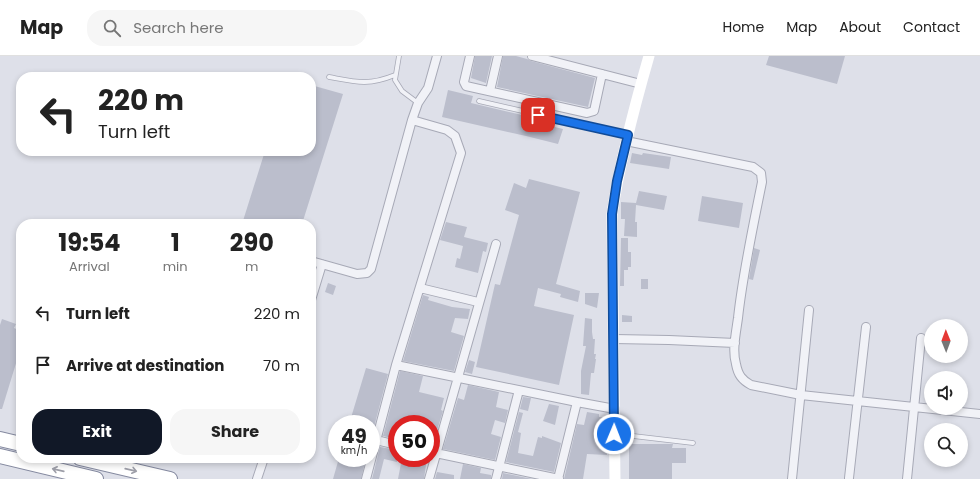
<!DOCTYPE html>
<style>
:root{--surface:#fff;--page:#f6f6f6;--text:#222;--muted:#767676;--line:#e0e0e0;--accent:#111827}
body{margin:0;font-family:Poppins,sans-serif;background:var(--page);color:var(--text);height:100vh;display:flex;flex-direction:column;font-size:15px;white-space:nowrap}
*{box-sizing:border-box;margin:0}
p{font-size:13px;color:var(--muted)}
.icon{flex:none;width:22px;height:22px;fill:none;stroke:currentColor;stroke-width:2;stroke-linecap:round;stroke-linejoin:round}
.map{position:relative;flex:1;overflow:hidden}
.panel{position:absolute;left:16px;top:163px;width:300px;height:244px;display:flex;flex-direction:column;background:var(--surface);border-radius:16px;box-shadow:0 2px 6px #0003}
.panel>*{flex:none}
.hud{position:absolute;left:16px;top:16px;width:300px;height:84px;border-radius:16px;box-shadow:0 2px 6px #0003;background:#fff;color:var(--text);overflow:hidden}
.needle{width:26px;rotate:359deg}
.fabs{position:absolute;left:924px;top:263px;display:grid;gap:8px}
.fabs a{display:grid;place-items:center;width:44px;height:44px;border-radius:50%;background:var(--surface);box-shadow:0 2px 6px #0003;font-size:20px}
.speed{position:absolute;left:328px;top:359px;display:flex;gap:8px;font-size:20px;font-weight:700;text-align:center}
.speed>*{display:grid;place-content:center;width:52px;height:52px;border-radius:50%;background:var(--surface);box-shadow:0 2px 6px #0003;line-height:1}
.speed small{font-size:10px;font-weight:400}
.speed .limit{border:6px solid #d22;background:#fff;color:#111}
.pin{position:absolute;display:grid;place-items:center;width:34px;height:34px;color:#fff;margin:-17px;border-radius:8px;box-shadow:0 2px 6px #0006}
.me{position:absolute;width:44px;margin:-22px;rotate:1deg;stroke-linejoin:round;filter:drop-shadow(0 0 3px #0008)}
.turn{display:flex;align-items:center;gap:14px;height:84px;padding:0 16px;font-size:18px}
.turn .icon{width:52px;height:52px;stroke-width:2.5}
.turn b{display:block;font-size:28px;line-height:34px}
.eta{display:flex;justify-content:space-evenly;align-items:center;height:68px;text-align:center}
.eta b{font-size:24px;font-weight:700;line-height:28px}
.cta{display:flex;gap:8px;margin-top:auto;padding:8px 16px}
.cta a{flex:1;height:46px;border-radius:16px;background:var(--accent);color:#fff;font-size:16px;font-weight:700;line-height:46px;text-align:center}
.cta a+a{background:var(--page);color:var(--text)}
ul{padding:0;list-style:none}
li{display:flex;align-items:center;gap:12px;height:52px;padding:0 16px}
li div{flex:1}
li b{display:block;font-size:15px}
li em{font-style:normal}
header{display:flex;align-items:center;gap:24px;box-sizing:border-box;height:56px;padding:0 20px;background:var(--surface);border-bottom:1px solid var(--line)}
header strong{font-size:19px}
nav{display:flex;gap:22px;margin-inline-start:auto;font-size:14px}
.search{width:280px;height:36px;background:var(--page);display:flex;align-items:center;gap:10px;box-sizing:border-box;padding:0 14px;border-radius:16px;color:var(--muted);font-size:15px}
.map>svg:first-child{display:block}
.building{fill:#bbbecc}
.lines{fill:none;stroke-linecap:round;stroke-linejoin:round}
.service-casing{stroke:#a7a9b6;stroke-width:5.5}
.minor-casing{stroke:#a7a9b6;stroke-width:10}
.trunk-casing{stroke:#858aa0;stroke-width:16}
.service{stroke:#f1f2f7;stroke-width:4}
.minor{stroke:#f1f2f7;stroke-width:8}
.secondary{stroke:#fff;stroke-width:11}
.trunk{stroke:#fff;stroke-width:14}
.oneway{stroke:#9e9fa9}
.route-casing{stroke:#114b97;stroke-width:10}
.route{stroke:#1a73e8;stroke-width:7}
</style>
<header>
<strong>Map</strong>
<div class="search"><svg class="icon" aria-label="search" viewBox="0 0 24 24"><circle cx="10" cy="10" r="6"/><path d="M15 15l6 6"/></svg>Search here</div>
<nav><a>Home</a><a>Map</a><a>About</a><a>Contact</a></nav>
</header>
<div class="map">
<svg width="980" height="423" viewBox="0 0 980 423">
<rect width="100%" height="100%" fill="#dee0e9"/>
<!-- building -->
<path class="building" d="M475,0H492L486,27L471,22Z
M503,0H516L527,3L531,5L595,22L588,51L497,31Z
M769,0H845L837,28L766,9Z
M311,29L343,38L302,168H242L265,95H311Z
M448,34L473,40L471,47L535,62L534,66L563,73L558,88L526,80L442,61Z
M632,97L642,99L643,97L671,101L669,113L630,107Z
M529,123L580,136L556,228L580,235L578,246L560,241L561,238L538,232L534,250L574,259L559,329L476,311L495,228L500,229L519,159L505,154L514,127L526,132Z
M639,135L667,140L664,154L636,149L635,166H637V181L624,180L625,163H621V146L636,147Z
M702,140L743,147L739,172L698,165Z
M446,166L467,171L464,181L488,187L486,196L483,195L478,217L455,211L457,202L460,203L463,190L440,184Z
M621,182H628V196H631V211H628V214H624V230H620Z
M754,192L760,194L753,224L749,223Z
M641,223H648V233H641Z
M328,227L336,230L333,239L325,236Z
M585,237H599L597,252L585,248Z
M423,239L429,241L428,244L452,251L470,253L468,263L455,262L451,276L464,280L454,315L403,305Z
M622,259L632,260V266H622Z
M585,262L592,263V276L593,283H595L594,298H596L595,303H596L594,317H591L589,339L581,338V315L586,290H583Z
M2,263L16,268L14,272L21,275V291L2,353H0V269Z
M469,304L475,306L472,318L465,316Z
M366,312L388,318L374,371L371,370V368H362L350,365Z
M400,315L423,320L419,336L444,342L441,354L443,355L432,391H431V368H397V383L383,380Z
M468,329L499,336L496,351L508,354L505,367L495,364L491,378L501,381L495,404L443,393L458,342L464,344Z
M523,341L531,342L528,355L520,353Z
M549,348L559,350L555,369L543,365Z
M519,356L523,357L518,376L521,377L518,397L533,400L538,381L542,382V380L561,387L554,416L506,406Z
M587,356L599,358V361H604L599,385H606L607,399L587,398L583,423H564L577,368L584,369Z
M629,388H673L672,392H686V407H672V423H629Z
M380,391L397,394V406L384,403L379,423H372Z
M339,402H366L361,423H333Z
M402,402H427L424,423H398Z
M463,408L481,412L480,417L491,419V423H460Z
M437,416L454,419V423H435Z
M503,417L532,423H502Z"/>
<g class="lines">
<defs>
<path id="service" d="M399,0L395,24L402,35L418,47
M329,21C356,26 368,30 395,19
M479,45L627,79
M616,378L693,387"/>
<path id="minor" d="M470,0L464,26L466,30L587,57L594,55L602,18
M532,0L641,28
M490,35L498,0
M626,85L753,111L761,117L762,126C753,171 743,216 738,262C736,277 732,294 736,308C738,319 742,324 751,329L801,339L980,358
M311,205L357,218L367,217L371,213L412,64L418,47L428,32L437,0
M420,232L478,246
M311,244L322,208
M614,283L669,284L735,287
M396,309L577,346L615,353
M376,384L397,389
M431,396L559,423
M849,422L866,271
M257,423L264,402
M366,423L396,309L461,97L455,80L447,74L412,64
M429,423L496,188
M496,423L519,334
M558,423L577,346
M792,423L809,254
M907,423L921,282"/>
<path id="trunk" d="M0,383L21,388
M0,400L96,423
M80,402L170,423"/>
</defs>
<!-- service casing -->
<use href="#service" class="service-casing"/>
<!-- minor casing -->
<use href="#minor" class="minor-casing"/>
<!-- trunk casing -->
<use href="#trunk" class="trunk-casing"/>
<!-- service -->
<use href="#service" class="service"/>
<!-- minor -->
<use href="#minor" class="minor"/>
<!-- secondary -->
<path class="secondary" d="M615,423L612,158C620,104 634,52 649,0"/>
<!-- trunk -->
<use href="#trunk" class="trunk"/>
</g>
<!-- one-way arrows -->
<defs><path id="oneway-shaft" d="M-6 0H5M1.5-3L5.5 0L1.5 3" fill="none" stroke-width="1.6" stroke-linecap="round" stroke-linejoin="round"/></defs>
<g class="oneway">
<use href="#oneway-shaft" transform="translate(58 414) rotate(-167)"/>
<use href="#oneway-shaft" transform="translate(131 414) rotate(13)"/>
</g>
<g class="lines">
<defs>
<path id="route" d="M538,59L628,79L617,125L612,158L614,378"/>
</defs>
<!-- route casing -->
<use href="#route" class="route-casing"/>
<!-- route -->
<use href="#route" class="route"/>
</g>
</svg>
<div class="fabs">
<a><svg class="needle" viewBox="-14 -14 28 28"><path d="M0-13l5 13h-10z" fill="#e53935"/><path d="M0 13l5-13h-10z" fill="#767676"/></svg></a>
<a><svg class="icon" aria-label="sound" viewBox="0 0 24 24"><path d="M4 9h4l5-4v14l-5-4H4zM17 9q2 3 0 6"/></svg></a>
<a><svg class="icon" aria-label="search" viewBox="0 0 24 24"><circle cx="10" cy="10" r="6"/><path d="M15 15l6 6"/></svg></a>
</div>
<div class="speed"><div>49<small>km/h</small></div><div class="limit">50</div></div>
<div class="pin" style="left:538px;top:59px;background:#d93025"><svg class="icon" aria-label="arrive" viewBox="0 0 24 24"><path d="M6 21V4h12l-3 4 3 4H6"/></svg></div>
<svg class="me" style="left:614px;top:378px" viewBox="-20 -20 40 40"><circle r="17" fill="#1a73e8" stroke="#fff" stroke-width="3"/><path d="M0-11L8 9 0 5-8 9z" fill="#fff"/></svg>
<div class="hud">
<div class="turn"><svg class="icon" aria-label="left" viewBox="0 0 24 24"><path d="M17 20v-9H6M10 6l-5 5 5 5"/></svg><div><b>220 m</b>Turn left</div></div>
</div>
<section class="panel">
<div class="eta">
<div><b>19:54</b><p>Arrival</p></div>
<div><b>1</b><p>min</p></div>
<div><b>290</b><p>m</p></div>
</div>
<ul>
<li><svg class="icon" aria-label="left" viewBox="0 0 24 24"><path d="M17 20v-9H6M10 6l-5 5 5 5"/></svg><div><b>Turn left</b></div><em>220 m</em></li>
<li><svg class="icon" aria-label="arrive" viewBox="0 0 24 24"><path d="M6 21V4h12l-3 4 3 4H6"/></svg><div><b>Arrive at destination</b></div><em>70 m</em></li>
</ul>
<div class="cta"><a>Exit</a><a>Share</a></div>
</section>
</div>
